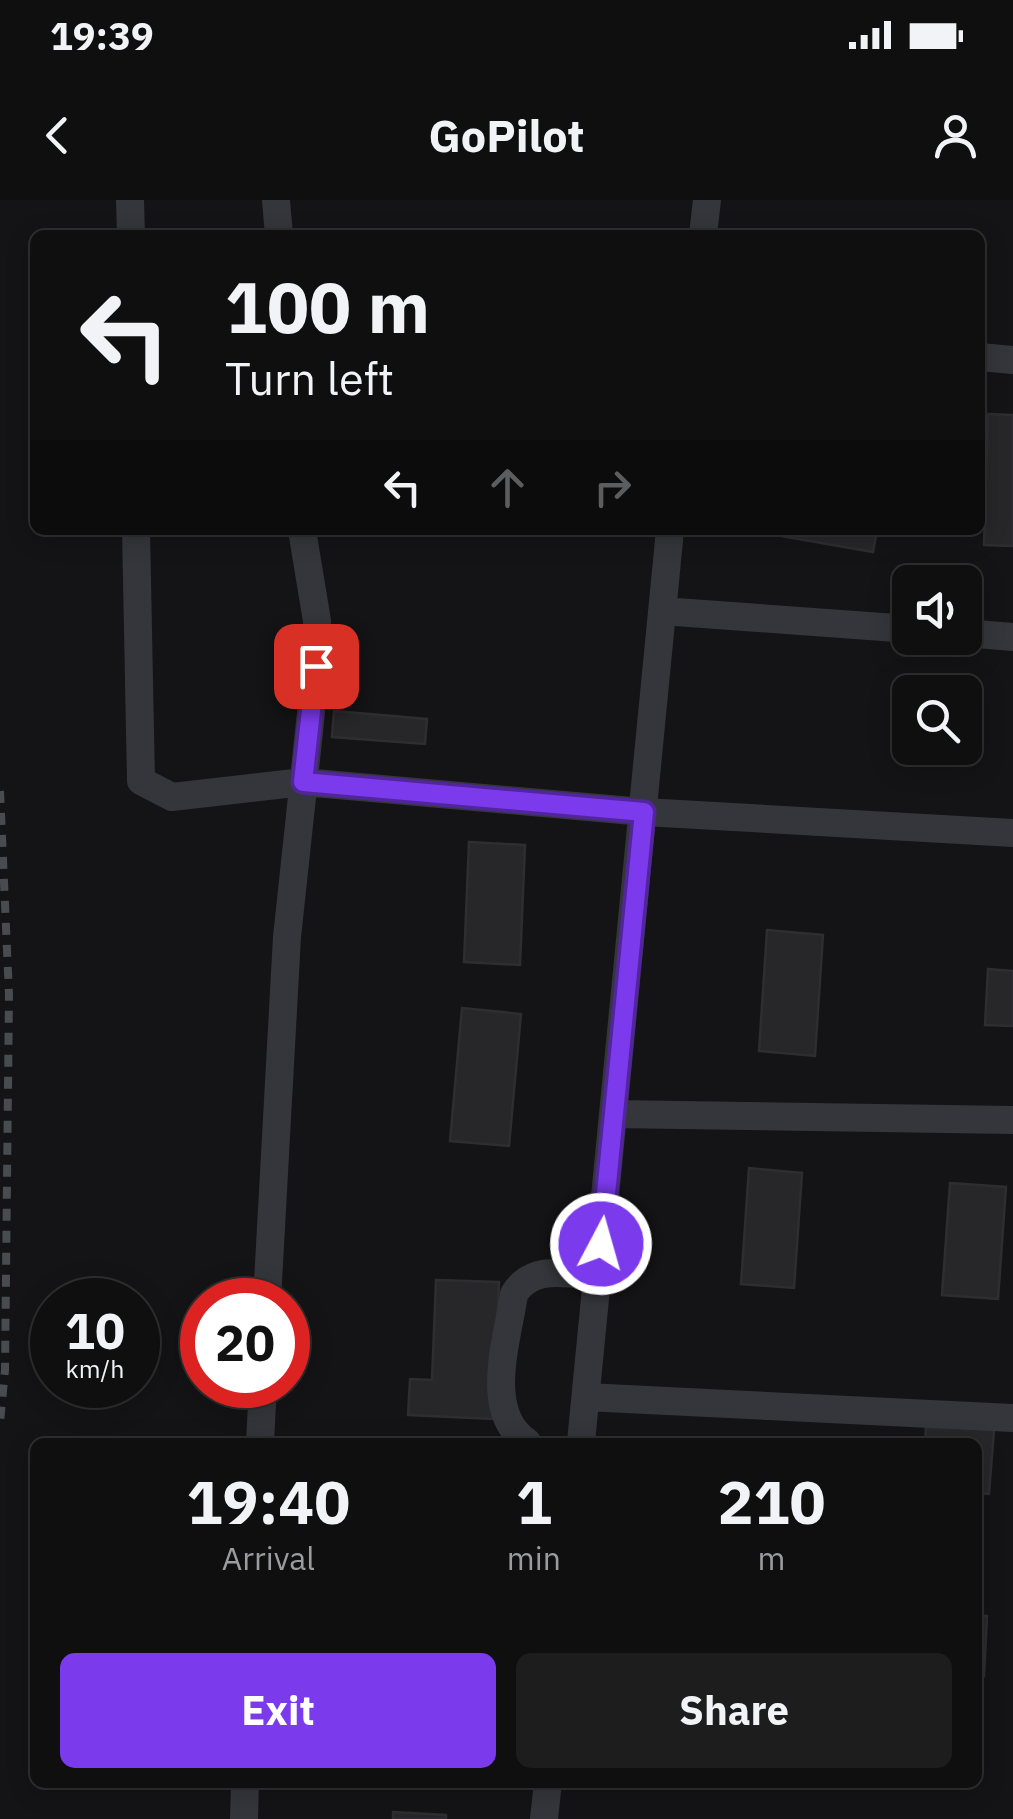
<!DOCTYPE html>
<style>
:root{--surface:#0f0f10;--page:#1d1d1e;--text:#f1f3f6;--muted:#9b9c9f;--line:#2f2f30;--accent:#7c3aed}
body{margin:0;font-family:"IBM Plex Sans",sans-serif;background:var(--page);color:var(--text);height:100vh;display:flex;flex-direction:column;font-size:38px;white-space:nowrap}
*{box-sizing:border-box;margin:0}
p{font-size:32px;color:var(--muted)}
.icon{flex:none;width:55px;height:55px;fill:none;stroke:currentColor;stroke-width:2;stroke-linecap:round;stroke-linejoin:round}
.map{position:relative;flex:1;overflow:hidden}
.drawer{position:absolute;left:30px;top:1238px;width:952px;height:350px;display:flex;flex-direction:column;background:var(--surface);border-radius:15px;box-shadow:0 5px 25px #0003,0 0 0 2px var(--line)}
.drawer>*{flex:none}
.guide{position:absolute;left:30px;top:30px;width:955px;height:305px;border-radius:15px;box-shadow:0 5px 25px #0003,0 0 0 2px var(--line);background:#0f0f10;color:var(--text);overflow:hidden}
.tools{position:absolute;left:892px;top:365px;display:grid;gap:20px}
.tools a{display:grid;place-items:center;width:90px;height:90px;border-radius:15px;background:var(--surface);box-shadow:0 5px 25px #0003,0 0 0 2px var(--line);font-size:50px}
.speed{position:absolute;left:30px;top:1078px;display:flex;gap:20px;font-size:50px;font-weight:700;text-align:center}
.speed>*{display:grid;place-content:center;width:130px;height:130px;border-radius:50%;background:var(--surface);box-shadow:0 5px 25px #0003,0 0 0 2px var(--line);line-height:1}
.speed small{font-size:25px;font-weight:400}
.speed .limit{border:15px solid #d22;background:#fff;color:#111}
.pin{position:absolute;display:grid;place-items:center;width:85px;height:85px;color:#fff;margin:-42px;border-radius:20px;box-shadow:0 5px 15px #0006}
.me{position:absolute;width:110px;margin:-55px;rotate:6deg;stroke-linejoin:round;filter:drop-shadow(0 0 8px #0008)}
.turn{display:flex;align-items:center;gap:35px;height:210px;padding:0 30px;font-size:45px}
.turn .icon{width:130px;height:130px;stroke-width:2.5}
.turn b{display:block;font-size:70px;line-height:85px}
.lanes{display:flex;align-items:center;height:95px;padding:0 30px;background:#0003;justify-content:center;gap:50px;direction:ltr}
.lanes .off{opacity:.35}
.eta{display:flex;justify-content:space-evenly;align-items:center;height:170px;text-align:center}
.eta b{font-size:60px;font-weight:800;line-height:70px}
.button{display:flex;gap:20px;margin-top:auto;padding:20px 30px}
.button a{flex:1;height:115px;border-radius:15px;background:var(--accent);color:#fff;font-size:40px;font-weight:800;line-height:115px;text-align:center}
.button a+a{background:var(--page);color:var(--text)}
.status{display:flex;justify-content:space-between;align-items:center;height:70px;padding:0 50px;background:var(--surface);direction:ltr}
.status svg{height:28px;fill:currentColor}
header{display:flex;justify-content:space-between;align-items:center;height:130px;padding:0 30px;background:var(--surface);font-size:45px;font-weight:800}
.map>svg:first-child{display:block}
.building{fill:#27272a;stroke:#2e2e32;stroke-width:2.5}
.lines{fill:none;stroke-linecap:round;stroke-linejoin:round}
.minor{stroke:#35363b;stroke-width:28}
.rail{stroke:#484b4f;stroke-width:8;stroke-dasharray:12 10;stroke-linecap:butt}
.route-casing{stroke:#51269a;stroke-width:25}
.route{stroke:#7c3aed;stroke-width:18}
</style>
<div class="status"><b>19:39</b><svg viewBox="0 0 49 12"><path d="M0 12V9h3v3zM5 12V6h3v6zM10 12V3h3v9zM15 12V0h3v12zM26 1h20v11H26zM47 4h2v5h-2z"/></svg></div>
<header><svg class="icon" aria-label="back" viewBox="0 0 24 24"><path d="M15 5l-7 7 7 7"/></svg>GoPilot<svg class="icon" aria-label="person" viewBox="0 0 24 24"><circle cx="12" cy="8" r="4"/><path d="M4 21q1-7 8-7t8 7"/></svg></header>
<div class="map">
<svg width="1013" height="1619" viewBox="0 0 1013 1619">
<rect width="100%" height="100%" fill="#141416"/>
<!-- building -->
<path class="building" d="M988,214L1013,215V346L984,345Z
M765,330H877L873,352L764,333Z
M334,511L427,519L425,544L332,537Z
M469,642L525,645L520,765L464,762Z
M767,730L823,735L815,856L759,851Z
M988,769L1013,771V826L985,825Z
M462,808L521,814L509,946L450,941Z
M749,968L802,973L794,1088L741,1084Z
M950,983L1006,987L998,1099L942,1095Z
M436,1080L499,1082L493,1219L408,1215L410,1179L432,1180Z
M926,1225L994,1230L989,1294L978,1293V1242H925Z
M978,1415L987,1416L984,1476L978,1475Z
M393,1612L446,1615V1619H393Z"/>
<g class="lines">
<!-- minor -->
<path class="minor" d="M130,0L131,35
M276,0L279,35
M703,35L707,0
M980,157L1013,160
M136,330L141,581L172,597L303,582L644,612L1013,633
M662,411L910,429
M965,433L1013,437
M614,914L1013,920
M267,1100L287,737L316,466L317,421L302,330
M586,1197L1013,1218
M260,1242L263,1185
M527,1242C482,1212 508,1138 514,1094C532,1064 567,1074 598,1076
M581,1242L670,330
M244,1619L245,1582
M544,1619L548,1582"/>
<!-- rail -->
<path class="rail" d="M0,591L9,795L5,1170L0,1222"/>
</g>
<g class="lines">
<defs>
<path id="route" d="M316,466L303,582L644,612L601,1044"/>
</defs>
<!-- route casing -->
<use href="#route" class="route-casing"/>
<!-- route -->
<use href="#route" class="route"/>
</g>
</svg>
<div class="tools">
<a><svg class="icon" aria-label="sound" viewBox="0 0 24 24"><path d="M4 9h4l5-4v14l-5-4H4zM17 9q2 3 0 6"/></svg></a>
<a><svg class="icon" aria-label="search" viewBox="0 0 24 24"><circle cx="10" cy="10" r="6"/><path d="M15 15l6 6"/></svg></a>
</div>
<div class="speed"><div>10<small>km/h</small></div><div class="limit">20</div></div>
<div class="pin" style="left:316px;top:466px;background:#d93025"><svg class="icon" aria-label="arrive" viewBox="0 0 24 24"><path d="M6 21V4h12l-3 4 3 4H6"/></svg></div>
<svg class="me" style="left:601px;top:1044px" viewBox="-20 -20 40 40"><circle r="17" fill="#7c3aed" stroke="#fff" stroke-width="3"/><path d="M0-11L8 9 0 5-8 9z" fill="#fff"/></svg>
<div class="guide">
<div class="turn"><svg class="icon" aria-label="left" viewBox="0 0 24 24"><path d="M17 20v-9H6M10 6l-5 5 5 5"/></svg><div><b>100 m</b>Turn left</div></div>
<div class="lanes"><svg class="icon" aria-label="left" viewBox="0 0 24 24"><path d="M17 20v-9H6M10 6l-5 5 5 5"/></svg><svg class="icon off" aria-label="ahead" viewBox="0 0 24 24"><path d="M12 20V5M6 11l6-6 6 6"/></svg><svg class="icon off" aria-label="right" viewBox="0 0 24 24"><path d="M7 20v-9h11M14 6l5 5-5 5"/></svg></div>
</div>
<section class="drawer">
<div class="eta">
<div><b>19:40</b><p>Arrival</p></div>
<div><b>1</b><p>min</p></div>
<div><b>210</b><p>m</p></div>
</div>
<div class="button"><a>Exit</a><a>Share</a></div>
</section>
</div>
